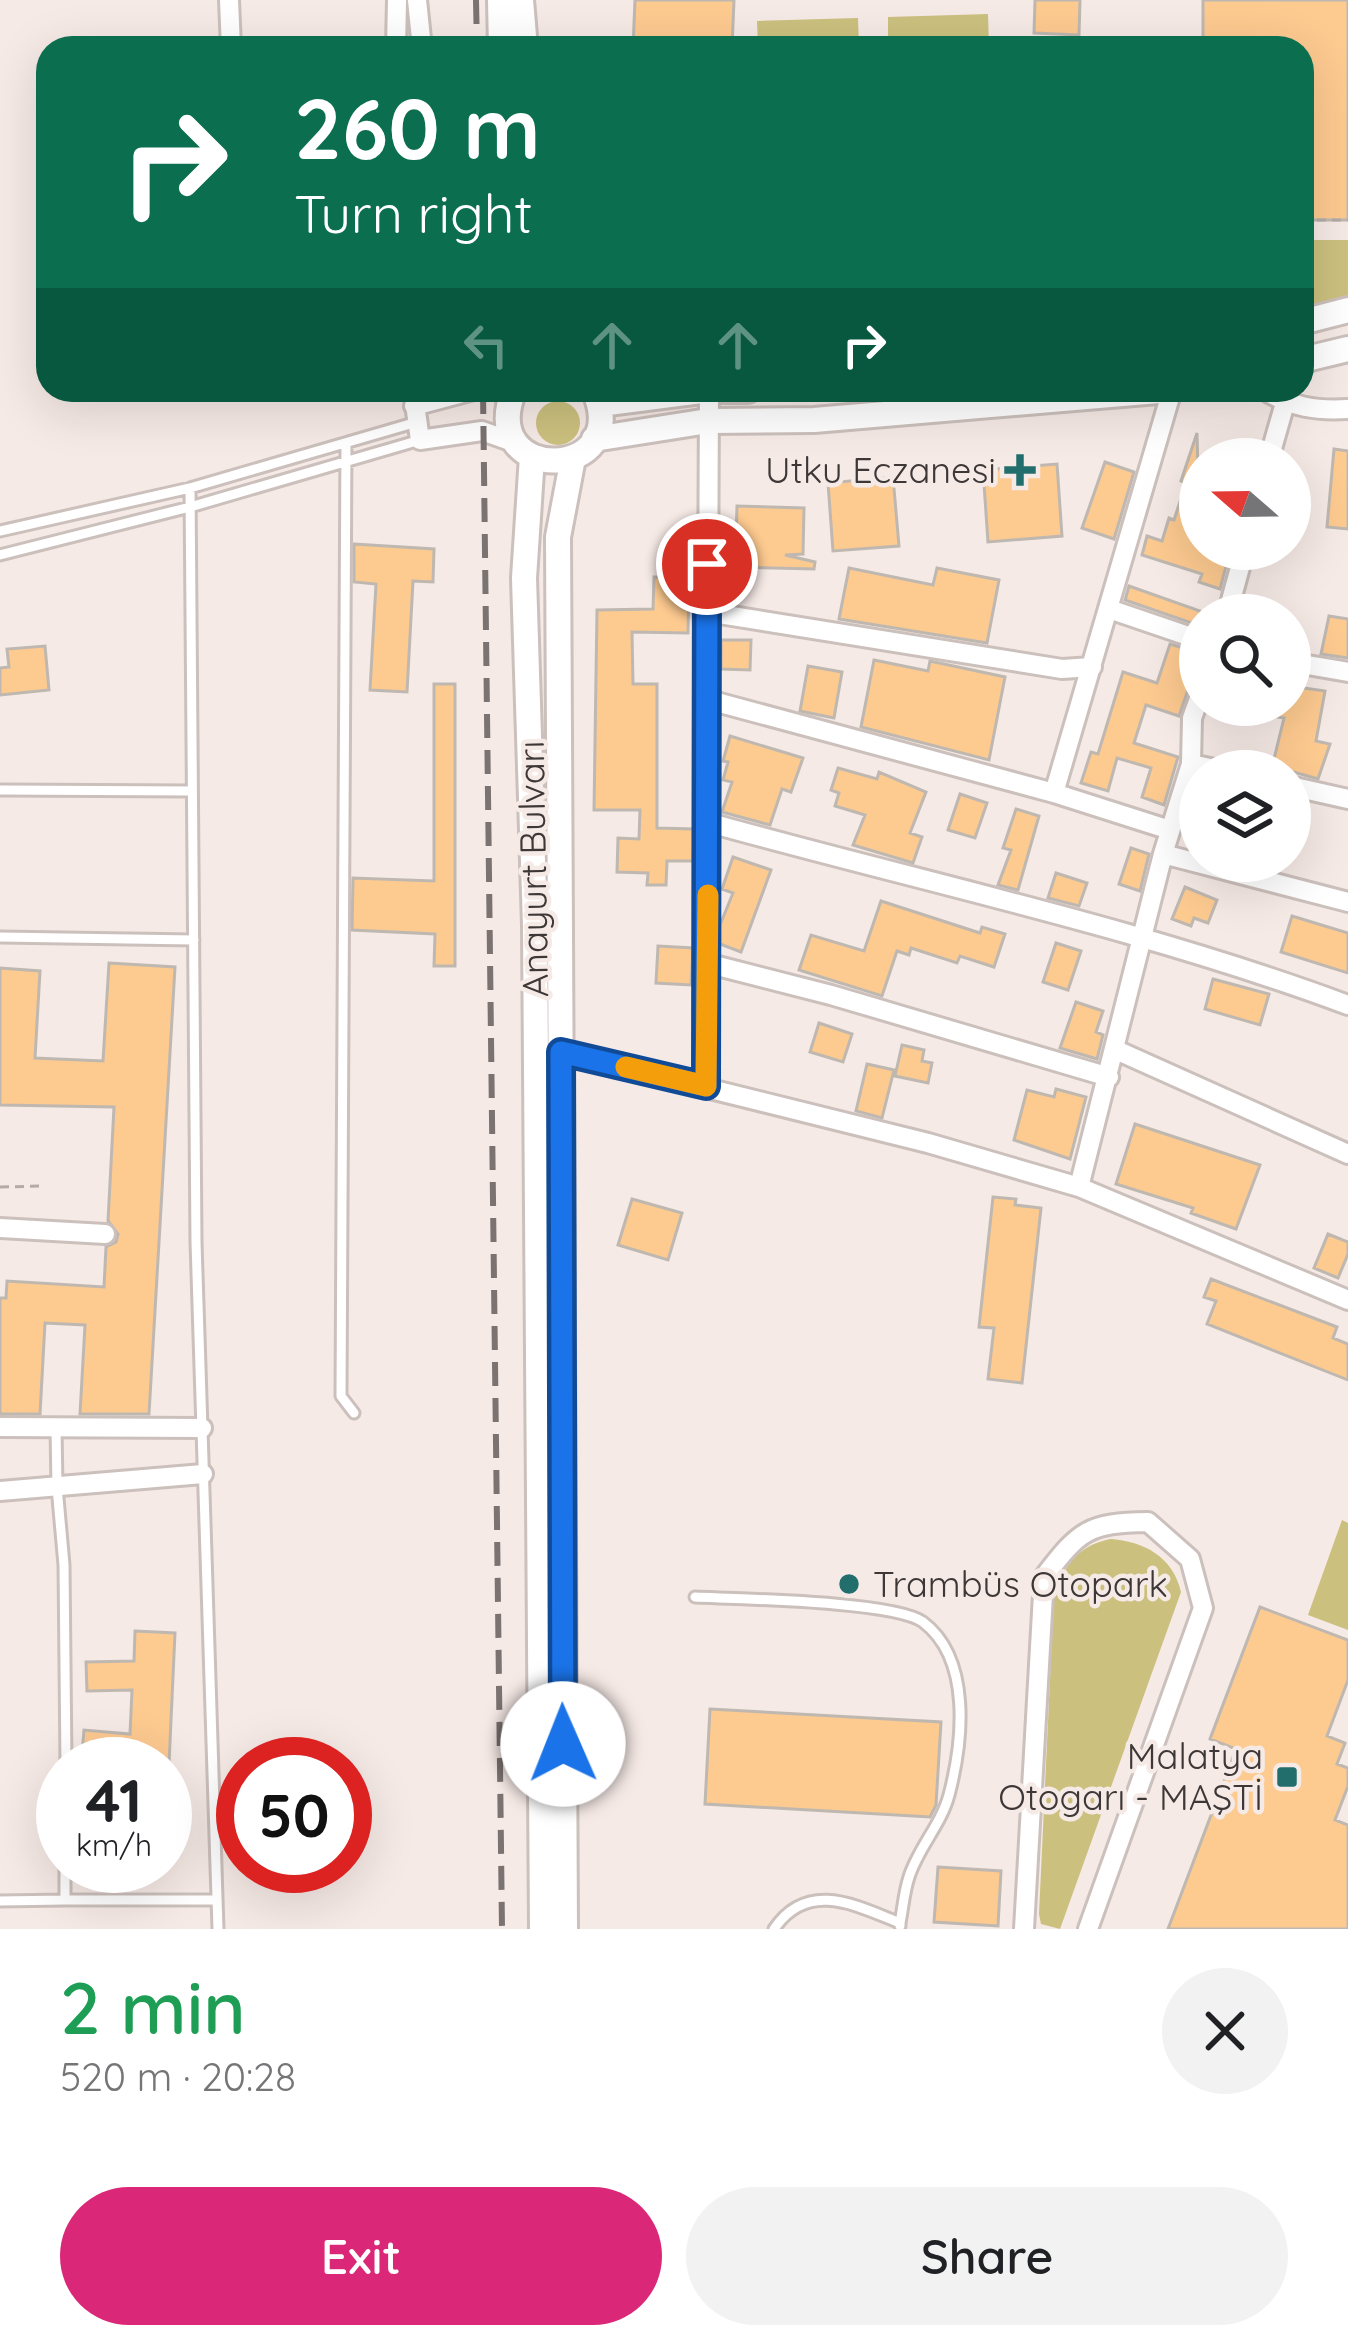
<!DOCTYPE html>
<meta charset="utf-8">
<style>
:root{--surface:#fff;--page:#f2f2f2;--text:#202124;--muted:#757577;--accent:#db2777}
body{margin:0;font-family:Quicksand,sans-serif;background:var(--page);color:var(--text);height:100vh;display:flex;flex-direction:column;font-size:45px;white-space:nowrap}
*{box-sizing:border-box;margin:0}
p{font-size:39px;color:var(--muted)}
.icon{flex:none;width:66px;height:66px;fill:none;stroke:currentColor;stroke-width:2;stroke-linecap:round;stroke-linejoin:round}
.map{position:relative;height:1929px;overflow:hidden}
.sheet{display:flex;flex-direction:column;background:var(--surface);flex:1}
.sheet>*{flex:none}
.guide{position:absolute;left:36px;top:36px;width:1278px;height:366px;border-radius:36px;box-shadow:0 12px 48px #0002;background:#0b6e4f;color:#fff;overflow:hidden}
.needle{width:78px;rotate:290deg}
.tools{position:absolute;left:1179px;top:438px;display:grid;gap:24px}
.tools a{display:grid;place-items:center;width:132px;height:132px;border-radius:50%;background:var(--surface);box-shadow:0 12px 48px #0002;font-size:60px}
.speed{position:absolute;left:36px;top:1737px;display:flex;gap:24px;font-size:60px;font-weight:700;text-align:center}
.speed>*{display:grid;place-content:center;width:156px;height:156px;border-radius:50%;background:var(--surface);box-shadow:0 12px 48px #0002;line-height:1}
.speed small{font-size:30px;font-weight:400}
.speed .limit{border:18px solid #d22;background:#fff;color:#111}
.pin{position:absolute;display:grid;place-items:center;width:102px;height:102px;color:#fff;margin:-51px;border:6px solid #fff;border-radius:50%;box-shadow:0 3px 12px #0007}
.me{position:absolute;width:132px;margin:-66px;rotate:359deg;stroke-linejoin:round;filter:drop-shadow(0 0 9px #0008)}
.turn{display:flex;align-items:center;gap:42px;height:252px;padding:0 60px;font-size:54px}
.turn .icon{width:156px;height:156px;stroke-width:2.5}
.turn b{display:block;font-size:84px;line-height:102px}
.lanes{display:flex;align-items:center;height:114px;padding:0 60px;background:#0003;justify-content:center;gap:60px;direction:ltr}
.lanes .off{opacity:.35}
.round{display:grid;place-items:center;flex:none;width:126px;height:126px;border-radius:63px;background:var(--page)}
.summary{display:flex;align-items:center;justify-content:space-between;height:204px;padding:0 60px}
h1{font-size:72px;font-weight:600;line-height:90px;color:#1e9e55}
.button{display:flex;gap:24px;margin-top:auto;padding:24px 60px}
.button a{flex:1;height:138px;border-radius:72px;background:var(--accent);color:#fff;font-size:48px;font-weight:600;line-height:138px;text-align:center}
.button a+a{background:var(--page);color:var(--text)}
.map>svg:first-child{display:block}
.green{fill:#cbc07e}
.building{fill:#fdca90;stroke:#bfb8b0;stroke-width:3}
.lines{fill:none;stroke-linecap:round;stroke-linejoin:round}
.lane-casing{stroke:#ccc0bc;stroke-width:15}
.street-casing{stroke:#ccc0bc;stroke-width:24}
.secondary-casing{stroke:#ccc0bc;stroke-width:30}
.path{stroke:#b4aba8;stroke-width:3;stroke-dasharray:9 6;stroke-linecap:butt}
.lane{stroke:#fff;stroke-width:9}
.street{stroke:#fff;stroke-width:18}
.secondary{stroke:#fff;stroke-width:24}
.rail{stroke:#7b7371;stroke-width:6;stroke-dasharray:24 12;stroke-linecap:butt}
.route-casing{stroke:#114b97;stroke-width:30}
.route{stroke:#1a73e8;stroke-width:21}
.slow{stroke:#f59e0b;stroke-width:21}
.poi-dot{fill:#226e6c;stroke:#f6eae6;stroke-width:4.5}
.labels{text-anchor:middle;stroke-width:9;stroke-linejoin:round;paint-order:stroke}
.poi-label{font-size:36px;fill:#3d3837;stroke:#f6eae6;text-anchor:end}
.street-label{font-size:36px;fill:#3d3837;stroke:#f6eae6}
</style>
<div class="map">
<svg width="1348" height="1929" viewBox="0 0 1348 1929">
<rect width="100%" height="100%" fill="#f6eae6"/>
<!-- green -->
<path class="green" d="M988,14L989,48H888V17Z
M858,18L859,48H758L757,21Z
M1302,240H1348V297L1302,306Z
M536 423a22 22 0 1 1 44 0a22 22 0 1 1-44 0Z
M1342,1520L1348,1523V1630L1308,1615Z
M1110,1539C1144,1541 1173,1557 1181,1592L1060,1929L1041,1924L1039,1914L1054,1593C1066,1564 1078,1546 1110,1539Z"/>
<!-- building -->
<path class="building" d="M635,0H734L732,48H633Z
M1035,0H1080L1079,35L1034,33Z
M1203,0H1348V220H1302V48H1203Z
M1197,433L1200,549L1229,555L1220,589L1199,582L1202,574L1142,555L1147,536L1162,541L1169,518L1174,520L1186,483L1181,481Z
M1334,449L1348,451V529L1327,527Z
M1105,462L1134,472L1114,539L1082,528Z
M1057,464L1062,536L988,542L983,470Z
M893,477L899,546L833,551L828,483Z
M737,506L804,508L803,554L785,555L815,562L814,569L735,567Z
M354,544L434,549L433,582L413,581L407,692L370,690L376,584L354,582Z
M849,568L933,585L937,568L999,580L987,643L839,619Z
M654,577L689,578L688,633L632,632L633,684H657V828L694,829L693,861H667L666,885H647L648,873L617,872L618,838L639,839L640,810H594L597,610L653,609Z
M1129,586L1200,611V626L1125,600Z
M1329,616L1348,619V658L1321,654Z
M721,640H751L750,670L721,669Z
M1170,644L1200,653L1197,683L1188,690L1179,716L1146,705L1134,743L1178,757L1164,805L1142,797L1151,768L1117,758L1108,791L1081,783L1091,752L1098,754L1123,672L1157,683Z
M45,646L49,690L0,695V668L9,667L7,649Z
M874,660L928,671L930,661L1005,677L989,760L861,727Z
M808,666L842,672L834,718L800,711Z
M434,684H455V966H434L435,934L352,930L353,878L434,881Z
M1290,686L1325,691L1316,741L1330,744L1318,779L1290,771H1271L1284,718L1254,713L1255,705H1290Z
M730,736L803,758L791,792L782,789L770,825L722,812L732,782L723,780L728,762L723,761Z
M838,768L877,779L879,772L926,792L910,833L922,837L913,863L853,845L865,815L835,806L839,793L831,790Z
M960,794L987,803L975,838L948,830Z
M1016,809L1039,816L1018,890L998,885L1011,850L1003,848Z
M1131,848L1149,854L1140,891L1119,884Z
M733,857L771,870L741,952L720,944V925L733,893L722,889Z
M1056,873L1087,883L1079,906L1048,898Z
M1185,887L1217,900L1208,923L1194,918L1191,926L1172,919Z
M881,901L980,933L982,927L1005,934L994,967L960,956L957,963L911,948L909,955L897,951L882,996L799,970L811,935L864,951Z
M1292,916L1348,933V973L1281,952Z
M1056,943L1081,951L1068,990L1043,982Z
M658,946L693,948L691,985L656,983Z
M109,963L175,967L149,1414H80L85,1325L45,1323L40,1414H0V1298H6L7,1281L104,1287L106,1247L116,1242L118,1234L108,1221L114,1107L0,1105V968L40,971L35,1058L103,1061Z
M1213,979L1269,994L1260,1025L1205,1009Z
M1076,1002L1103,1011L1096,1032L1103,1035L1097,1059L1060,1048Z
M819,1023L852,1034L843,1062L810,1052Z
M902,1045L924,1050L922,1061L932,1063L928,1083L895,1076Z
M867,1064L894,1070L882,1118L856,1111Z
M1056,1089L1086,1097L1070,1159L1014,1140L1027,1090L1054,1097Z
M1135,1124L1260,1165L1236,1229L1191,1213L1193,1208L1116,1184Z
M993,1197L1016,1199L1015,1205L1041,1208L1022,1383L988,1379L994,1328L979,1327Z
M632,1199L682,1213L668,1260L618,1245Z
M1328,1234L1348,1242V1254L1338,1278L1314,1268Z
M1211,1279L1337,1327L1333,1338L1348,1344V1380L1207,1324L1216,1301L1204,1297Z
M1260,1607L1348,1640V1680L1327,1736L1345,1743L1337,1764L1348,1768V1786L1335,1820L1348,1825V1929H1168L1236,1749L1210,1739Z
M135,1631L175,1633L169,1764H129V1757L82,1754L84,1730L130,1734L132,1690L87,1691L86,1662L134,1661Z
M710,1709L941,1722L936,1805L930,1817L705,1804Z
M938,1867L1001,1871L998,1926L934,1922Z"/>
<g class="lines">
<defs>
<path id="lane" d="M346,443L341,1396L354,1413
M190,488L196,1242L218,1929
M0,531L190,488L417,422
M0,555L190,507L420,440
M0,790L192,791
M0,937L194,940
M56,1428L57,1487L64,1565L66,1764
M695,1597C738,1599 894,1601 923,1622C972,1659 963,1742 949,1795C941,1825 918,1848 909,1877C904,1892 903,1908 900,1923
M65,1866V1900H216
M0,1901L65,1900
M774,1929C808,1879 857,1906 900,1923V1926"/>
<path id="street" d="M229,0L231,48
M417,0L422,48
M396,48L397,0
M413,390L420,440L482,431L516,443
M493,390L512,393
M1264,390C1292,407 1315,411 1348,409
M414,406L474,390
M1269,459L1285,403
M1109,609L1200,640
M707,612L1062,669L1092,667
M1227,615L1245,549
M1290,662L1348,672
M709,700L1054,793L1170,830
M1191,764L1224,771
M1290,786L1348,799
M1054,793L1172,390
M710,823C922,882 1141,928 1348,1005
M1163,854L1348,902
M706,963L831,995L1109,1077
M1116,1050L1348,1154
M561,1052L928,1143L1079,1187L1348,1300
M706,1086L709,390
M1079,1187L1163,854L1191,764L1192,718L1200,696
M0,1228L105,1234
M0,1427L202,1428
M0,1491L203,1474
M1024,1929L1044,1577C1080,1530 1088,1523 1148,1522L1190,1559L1203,1608L1088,1929"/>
<path id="secondary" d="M500,0L501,48
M521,0L525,48
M1302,322L1348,310
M1302,360L1348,349
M514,390C475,486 635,482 594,390
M600,404L709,390H748
M594,439L708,421L814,420L1170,390
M532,456L524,578L535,925L542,1929
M565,1929L558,537L573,458"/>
</defs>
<!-- lane casing -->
<use href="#lane" class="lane-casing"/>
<!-- street casing -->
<use href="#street" class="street-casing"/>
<!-- secondary casing -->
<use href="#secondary" class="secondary-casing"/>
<!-- path -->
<path class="path" d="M1302,220H1348
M0,1187L42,1186"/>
<!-- lane -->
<use href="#lane" class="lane"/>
<!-- street -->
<use href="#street" class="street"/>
<!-- secondary -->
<use href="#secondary" class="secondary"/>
<!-- rail -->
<path class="rail" d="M476,0L477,48
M483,390L502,1929"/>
</g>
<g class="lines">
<defs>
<path id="route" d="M563,1744L561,1052L706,1086L707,564"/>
</defs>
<!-- route casing -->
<use href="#route" class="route-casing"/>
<!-- route -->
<use href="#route" class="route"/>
<!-- slow -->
<path class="slow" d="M626,1067L706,1086L708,895"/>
</g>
<!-- markers -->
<g class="poi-dot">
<path d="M1014 452h12v12h12v12h-12v12h-12v-12h-12v-12h12z"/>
<circle cx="849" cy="1584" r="12"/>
<rect x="1275" y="1765" width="24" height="24" rx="6"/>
</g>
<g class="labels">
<!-- poi labels -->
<g class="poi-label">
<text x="996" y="483">Utku Eczanesi</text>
<text x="873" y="1597" text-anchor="start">Trambüs Otopark</text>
<text x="1263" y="1769">Malatya<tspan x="1263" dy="41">Otogarı - MAŞTİ</tspan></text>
</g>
<!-- street labels -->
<g class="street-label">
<text transform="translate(533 869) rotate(-91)" y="13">Anayurt Bulvarı</text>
</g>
</g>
</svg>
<div class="tools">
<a><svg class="needle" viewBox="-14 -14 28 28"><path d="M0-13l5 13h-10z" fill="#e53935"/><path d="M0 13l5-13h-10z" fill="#757577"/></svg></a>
<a><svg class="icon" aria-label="search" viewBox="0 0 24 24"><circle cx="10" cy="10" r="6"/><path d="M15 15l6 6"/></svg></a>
<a><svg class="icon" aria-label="layers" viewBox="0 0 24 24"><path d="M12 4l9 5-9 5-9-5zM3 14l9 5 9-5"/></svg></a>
</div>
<div class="speed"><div>41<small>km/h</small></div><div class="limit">50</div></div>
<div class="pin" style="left:707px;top:564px;background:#d93025"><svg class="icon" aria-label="arrive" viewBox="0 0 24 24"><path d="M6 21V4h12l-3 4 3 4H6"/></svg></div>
<svg class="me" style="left:563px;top:1744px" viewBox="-20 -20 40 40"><circle r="19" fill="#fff"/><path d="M0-13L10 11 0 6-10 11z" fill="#1a73e8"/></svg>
<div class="guide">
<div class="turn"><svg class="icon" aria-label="right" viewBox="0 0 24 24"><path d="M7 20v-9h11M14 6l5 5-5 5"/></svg><div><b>260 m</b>Turn right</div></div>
<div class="lanes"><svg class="icon off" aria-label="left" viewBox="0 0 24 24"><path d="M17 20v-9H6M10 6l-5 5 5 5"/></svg><svg class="icon off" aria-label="ahead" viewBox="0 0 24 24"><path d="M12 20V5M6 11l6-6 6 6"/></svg><svg class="icon off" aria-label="ahead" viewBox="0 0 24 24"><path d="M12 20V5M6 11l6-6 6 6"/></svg><svg class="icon" aria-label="right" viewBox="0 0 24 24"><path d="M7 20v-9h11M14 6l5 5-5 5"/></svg></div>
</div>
</div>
<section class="sheet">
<div class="summary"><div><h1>2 min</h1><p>520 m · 20:28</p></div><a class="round"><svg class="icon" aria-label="close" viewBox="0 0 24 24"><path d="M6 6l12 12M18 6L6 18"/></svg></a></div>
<div class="button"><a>Exit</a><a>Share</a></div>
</section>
